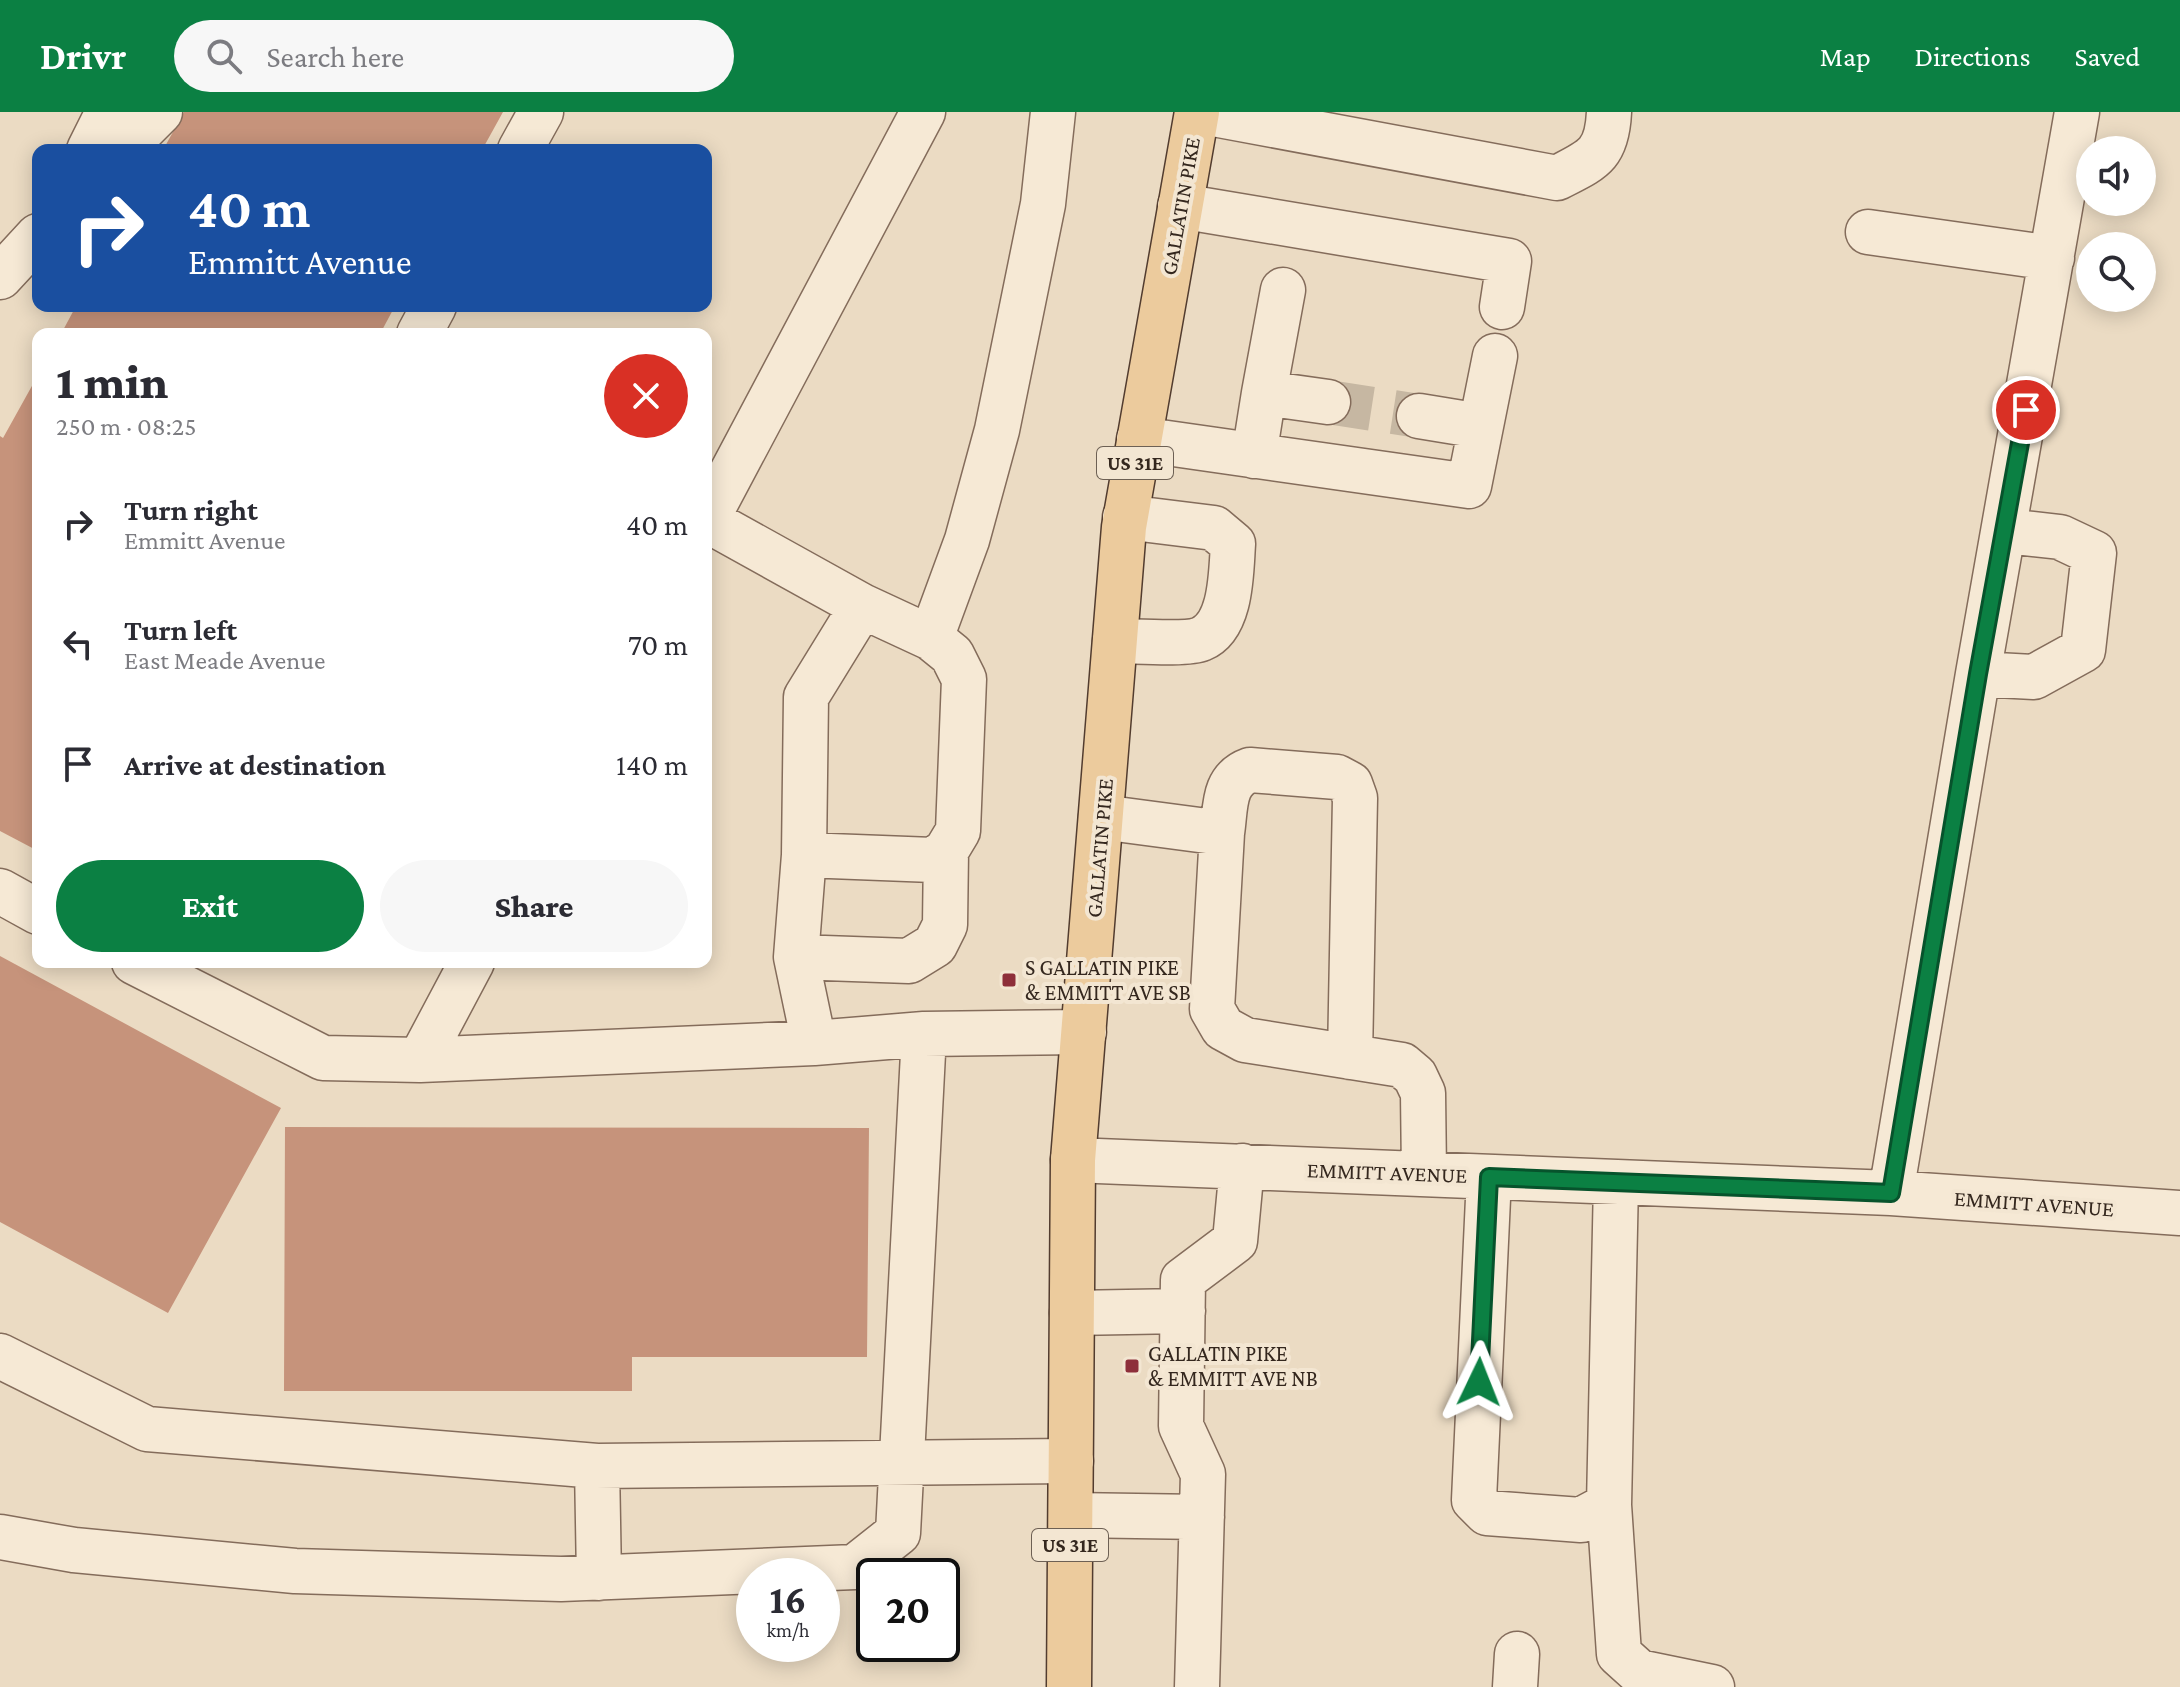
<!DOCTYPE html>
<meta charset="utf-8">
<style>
:root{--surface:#fff;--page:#f7f7f7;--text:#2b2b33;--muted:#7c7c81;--accent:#0b8043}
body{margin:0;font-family:"Crimson Pro",serif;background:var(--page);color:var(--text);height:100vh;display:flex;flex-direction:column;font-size:30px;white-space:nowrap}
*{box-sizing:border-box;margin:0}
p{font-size:26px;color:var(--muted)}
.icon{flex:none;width:44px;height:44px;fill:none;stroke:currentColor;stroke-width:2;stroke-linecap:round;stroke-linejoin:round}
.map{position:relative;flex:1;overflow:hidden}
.side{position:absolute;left:32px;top:216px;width:680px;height:640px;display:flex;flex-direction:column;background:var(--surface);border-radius:16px;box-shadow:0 4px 20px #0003}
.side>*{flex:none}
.guide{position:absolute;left:32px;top:32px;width:680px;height:168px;border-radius:16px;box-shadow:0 4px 20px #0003;background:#1a4fa0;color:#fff;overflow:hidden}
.buttons{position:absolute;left:2076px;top:24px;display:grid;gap:16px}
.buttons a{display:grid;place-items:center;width:80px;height:80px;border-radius:50%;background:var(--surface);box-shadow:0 4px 20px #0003;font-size:40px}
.speed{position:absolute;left:736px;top:1446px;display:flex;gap:16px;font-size:40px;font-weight:700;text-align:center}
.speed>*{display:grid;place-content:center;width:104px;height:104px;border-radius:50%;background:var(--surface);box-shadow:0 4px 20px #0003;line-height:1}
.speed small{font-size:20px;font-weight:400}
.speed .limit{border:4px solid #111;border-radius:12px;background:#fff;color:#111}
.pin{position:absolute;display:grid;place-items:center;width:68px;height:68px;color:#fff;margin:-34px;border:4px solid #fff;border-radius:50%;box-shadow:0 2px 8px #0007}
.me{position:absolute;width:88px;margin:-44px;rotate:2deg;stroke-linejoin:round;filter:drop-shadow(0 0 6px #0008)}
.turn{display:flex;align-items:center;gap:28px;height:168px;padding:0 24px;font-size:36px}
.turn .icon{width:104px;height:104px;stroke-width:2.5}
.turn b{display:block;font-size:56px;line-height:68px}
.round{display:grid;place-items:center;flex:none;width:84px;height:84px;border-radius:42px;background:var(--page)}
.overview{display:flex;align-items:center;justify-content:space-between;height:136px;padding:0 24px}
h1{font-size:48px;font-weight:800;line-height:60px}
.primary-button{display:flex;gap:16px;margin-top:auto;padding:16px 24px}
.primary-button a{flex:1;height:92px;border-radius:48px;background:var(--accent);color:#fff;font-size:32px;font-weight:800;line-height:92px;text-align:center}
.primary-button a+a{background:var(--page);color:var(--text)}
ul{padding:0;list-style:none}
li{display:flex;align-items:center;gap:24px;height:120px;padding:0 24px}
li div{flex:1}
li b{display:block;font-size:30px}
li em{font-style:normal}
header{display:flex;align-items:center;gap:48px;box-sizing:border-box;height:112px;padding:0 40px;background:var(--accent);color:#fff}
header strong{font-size:38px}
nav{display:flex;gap:44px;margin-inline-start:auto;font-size:28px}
.search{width:560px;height:72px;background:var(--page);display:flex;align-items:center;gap:20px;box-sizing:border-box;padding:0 28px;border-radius:44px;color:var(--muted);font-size:30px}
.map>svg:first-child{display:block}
.building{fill:#c6937b}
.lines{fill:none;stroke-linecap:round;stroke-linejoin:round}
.minor-tunnel{stroke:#c6b7a2;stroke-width:44;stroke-dasharray:44 22;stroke-linecap:butt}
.minor-casing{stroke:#846c5b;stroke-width:47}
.major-casing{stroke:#523c2f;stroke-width:47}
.minor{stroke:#f6e9d5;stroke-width:44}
.major{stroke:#eccb9d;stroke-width:44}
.route-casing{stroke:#07532c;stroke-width:20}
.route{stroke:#0b8043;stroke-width:14}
.poi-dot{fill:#8e2f3a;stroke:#f3e6d2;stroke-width:3}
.labels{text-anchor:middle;stroke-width:8;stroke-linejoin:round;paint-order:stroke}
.shield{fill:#f3e6d2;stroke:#6d6054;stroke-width:2}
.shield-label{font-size:20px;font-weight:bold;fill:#34271e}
.street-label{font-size:22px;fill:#34271e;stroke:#f3e6d2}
.poi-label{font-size:22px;fill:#34271e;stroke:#f3e6d2;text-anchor:start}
</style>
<header>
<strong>Drivr</strong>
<div class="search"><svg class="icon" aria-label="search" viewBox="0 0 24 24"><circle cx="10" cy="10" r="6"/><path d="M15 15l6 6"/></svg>Search here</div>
<nav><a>Map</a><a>Directions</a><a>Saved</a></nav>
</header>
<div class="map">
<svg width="2180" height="1575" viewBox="0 0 2180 1575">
<rect width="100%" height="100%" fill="#ebdbc3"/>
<!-- building -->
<path class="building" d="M184,0H503L482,38H163Z
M76,194H395L380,222H61Z
M38,263V739L0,719V324L3,326Z
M0,844L281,996L168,1201L0,1110Z
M285,1015L869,1016L867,1245H632V1279H284Z"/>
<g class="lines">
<!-- minor-tunnel -->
<path class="minor-tunnel" d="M1328,290L1419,304"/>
<defs>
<path id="minor" d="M1203,0L1557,66C1592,48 1607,44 1609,0
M89,38L108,0
M122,38L160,0
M520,38L541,0
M1180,94L1509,149L1502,195
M1868,120L2052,146
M0,165L38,124
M419,222L434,194
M1264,281L1283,178
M1419,304L1480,314
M1139,327L1469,374L1495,244
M1254,344L1264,281L1328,290
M707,408L862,494L806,585L804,743L796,845L814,931
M706,409L923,0
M862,494L931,526L967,428L997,318L1043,92L1053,0
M1115,529C1134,529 1187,533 1201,527C1232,514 1231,460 1233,432L1214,416L1125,405
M1978,562L2034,565L2083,538L2094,441L2060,425L2005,419
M1101,705L1222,721L1212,897L1223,916L1245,928L1402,953L1415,964L1423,981L1424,1062
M1222,721C1226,696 1222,668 1250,658L1337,665L1350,672L1355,686L1350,945
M804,743L933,748L946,739L958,719L964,567L952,543L931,526
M0,779L38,800
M796,845L909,849L935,833L945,813L946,739
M134,850L323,946L420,948L814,931L924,922L1084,920
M420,948L472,850
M1073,1048L1891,1081L2180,1101
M1489,1065L1474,1388L1487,1401L1581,1408L1609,1393L1616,1070
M1891,1081L1978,562L2077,0
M1072,1201L1183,1199
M0,1244L147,1317L597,1354L1071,1349
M597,1354L599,1466
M1609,1393L1619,1542L1639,1560L1712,1575
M1071,1403L1202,1405
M0,1425L74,1438L295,1459L561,1467L855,1455L898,1421L924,922
M1197,1575L1203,1362L1181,1314L1183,1168L1235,1129L1242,1054
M1515,1575L1517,1542"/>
<path id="major" d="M1069,1575L1073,1048L1124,415L1197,0"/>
</defs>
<!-- minor casing -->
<use href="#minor" class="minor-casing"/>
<!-- major casing -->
<use href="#major" class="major-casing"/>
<!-- minor -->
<use href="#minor" class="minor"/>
<!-- major -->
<use href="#major" class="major"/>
</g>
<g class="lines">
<defs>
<path id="route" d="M1479,1270L1489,1065L1891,1081L1978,562L2026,298"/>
</defs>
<!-- route casing -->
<use href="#route" class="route-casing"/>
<!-- route -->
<use href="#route" class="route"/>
</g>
<!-- markers -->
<g class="poi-dot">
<rect x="1001" y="860" width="16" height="16" rx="4"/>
<rect x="1124" y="1246" width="16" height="16" rx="4"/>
</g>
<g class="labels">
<!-- shield labels -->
<g class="shield">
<rect x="1097" y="335" width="76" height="32" rx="6"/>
<rect x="1032" y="1417" width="76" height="32" rx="6"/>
</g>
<g class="shield-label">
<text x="1135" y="358">US 31E</text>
<text x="1070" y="1440">US 31E</text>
</g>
<!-- street labels -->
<g class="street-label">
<text transform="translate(1180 94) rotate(-80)" y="8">GALLATIN PIKE</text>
<text transform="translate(1099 736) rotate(-85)" y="8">GALLATIN PIKE</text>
<text transform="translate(1387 1060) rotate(2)" y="8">EMMITT AVENUE</text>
<text transform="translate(2034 1091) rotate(4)" y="8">EMMITT AVENUE</text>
</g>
<!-- poi labels -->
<g class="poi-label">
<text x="1025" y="863">S GALLATIN PIKE<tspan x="1025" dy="25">&amp; EMMITT AVE SB</tspan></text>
<text x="1148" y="1249">GALLATIN PIKE<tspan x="1148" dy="25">&amp; EMMITT AVE NB</tspan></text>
</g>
</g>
</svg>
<div class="buttons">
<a><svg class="icon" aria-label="sound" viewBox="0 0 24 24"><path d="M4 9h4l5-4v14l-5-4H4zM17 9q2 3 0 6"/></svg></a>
<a><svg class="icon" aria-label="search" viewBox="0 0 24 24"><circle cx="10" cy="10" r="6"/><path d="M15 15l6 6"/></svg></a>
</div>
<div class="speed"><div>16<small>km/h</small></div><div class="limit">20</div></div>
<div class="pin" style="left:2026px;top:298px;background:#d93025"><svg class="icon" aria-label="arrive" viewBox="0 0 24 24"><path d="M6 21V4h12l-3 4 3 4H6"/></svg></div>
<svg class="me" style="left:1479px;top:1270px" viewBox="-20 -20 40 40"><path d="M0-17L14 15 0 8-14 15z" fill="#0b8043" stroke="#fff" stroke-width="4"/></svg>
<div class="guide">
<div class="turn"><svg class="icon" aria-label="right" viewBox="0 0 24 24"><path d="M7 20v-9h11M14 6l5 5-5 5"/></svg><div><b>40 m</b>Emmitt Avenue</div></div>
</div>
<section class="side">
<div class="overview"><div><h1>1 min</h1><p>250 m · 08:25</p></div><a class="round" style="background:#d93025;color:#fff"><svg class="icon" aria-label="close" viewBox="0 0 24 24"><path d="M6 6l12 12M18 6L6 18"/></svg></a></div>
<ul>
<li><svg class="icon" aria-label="right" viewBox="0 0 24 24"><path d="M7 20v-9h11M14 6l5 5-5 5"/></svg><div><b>Turn right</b><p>Emmitt Avenue</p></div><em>40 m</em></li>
<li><svg class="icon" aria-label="left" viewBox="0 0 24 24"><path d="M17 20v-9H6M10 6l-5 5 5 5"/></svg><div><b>Turn left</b><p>East Meade Avenue</p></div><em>70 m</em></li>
<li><svg class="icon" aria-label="arrive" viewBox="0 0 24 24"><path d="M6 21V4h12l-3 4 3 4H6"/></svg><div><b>Arrive at destination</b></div><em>140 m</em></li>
</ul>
<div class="primary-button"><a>Exit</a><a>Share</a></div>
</section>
</div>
